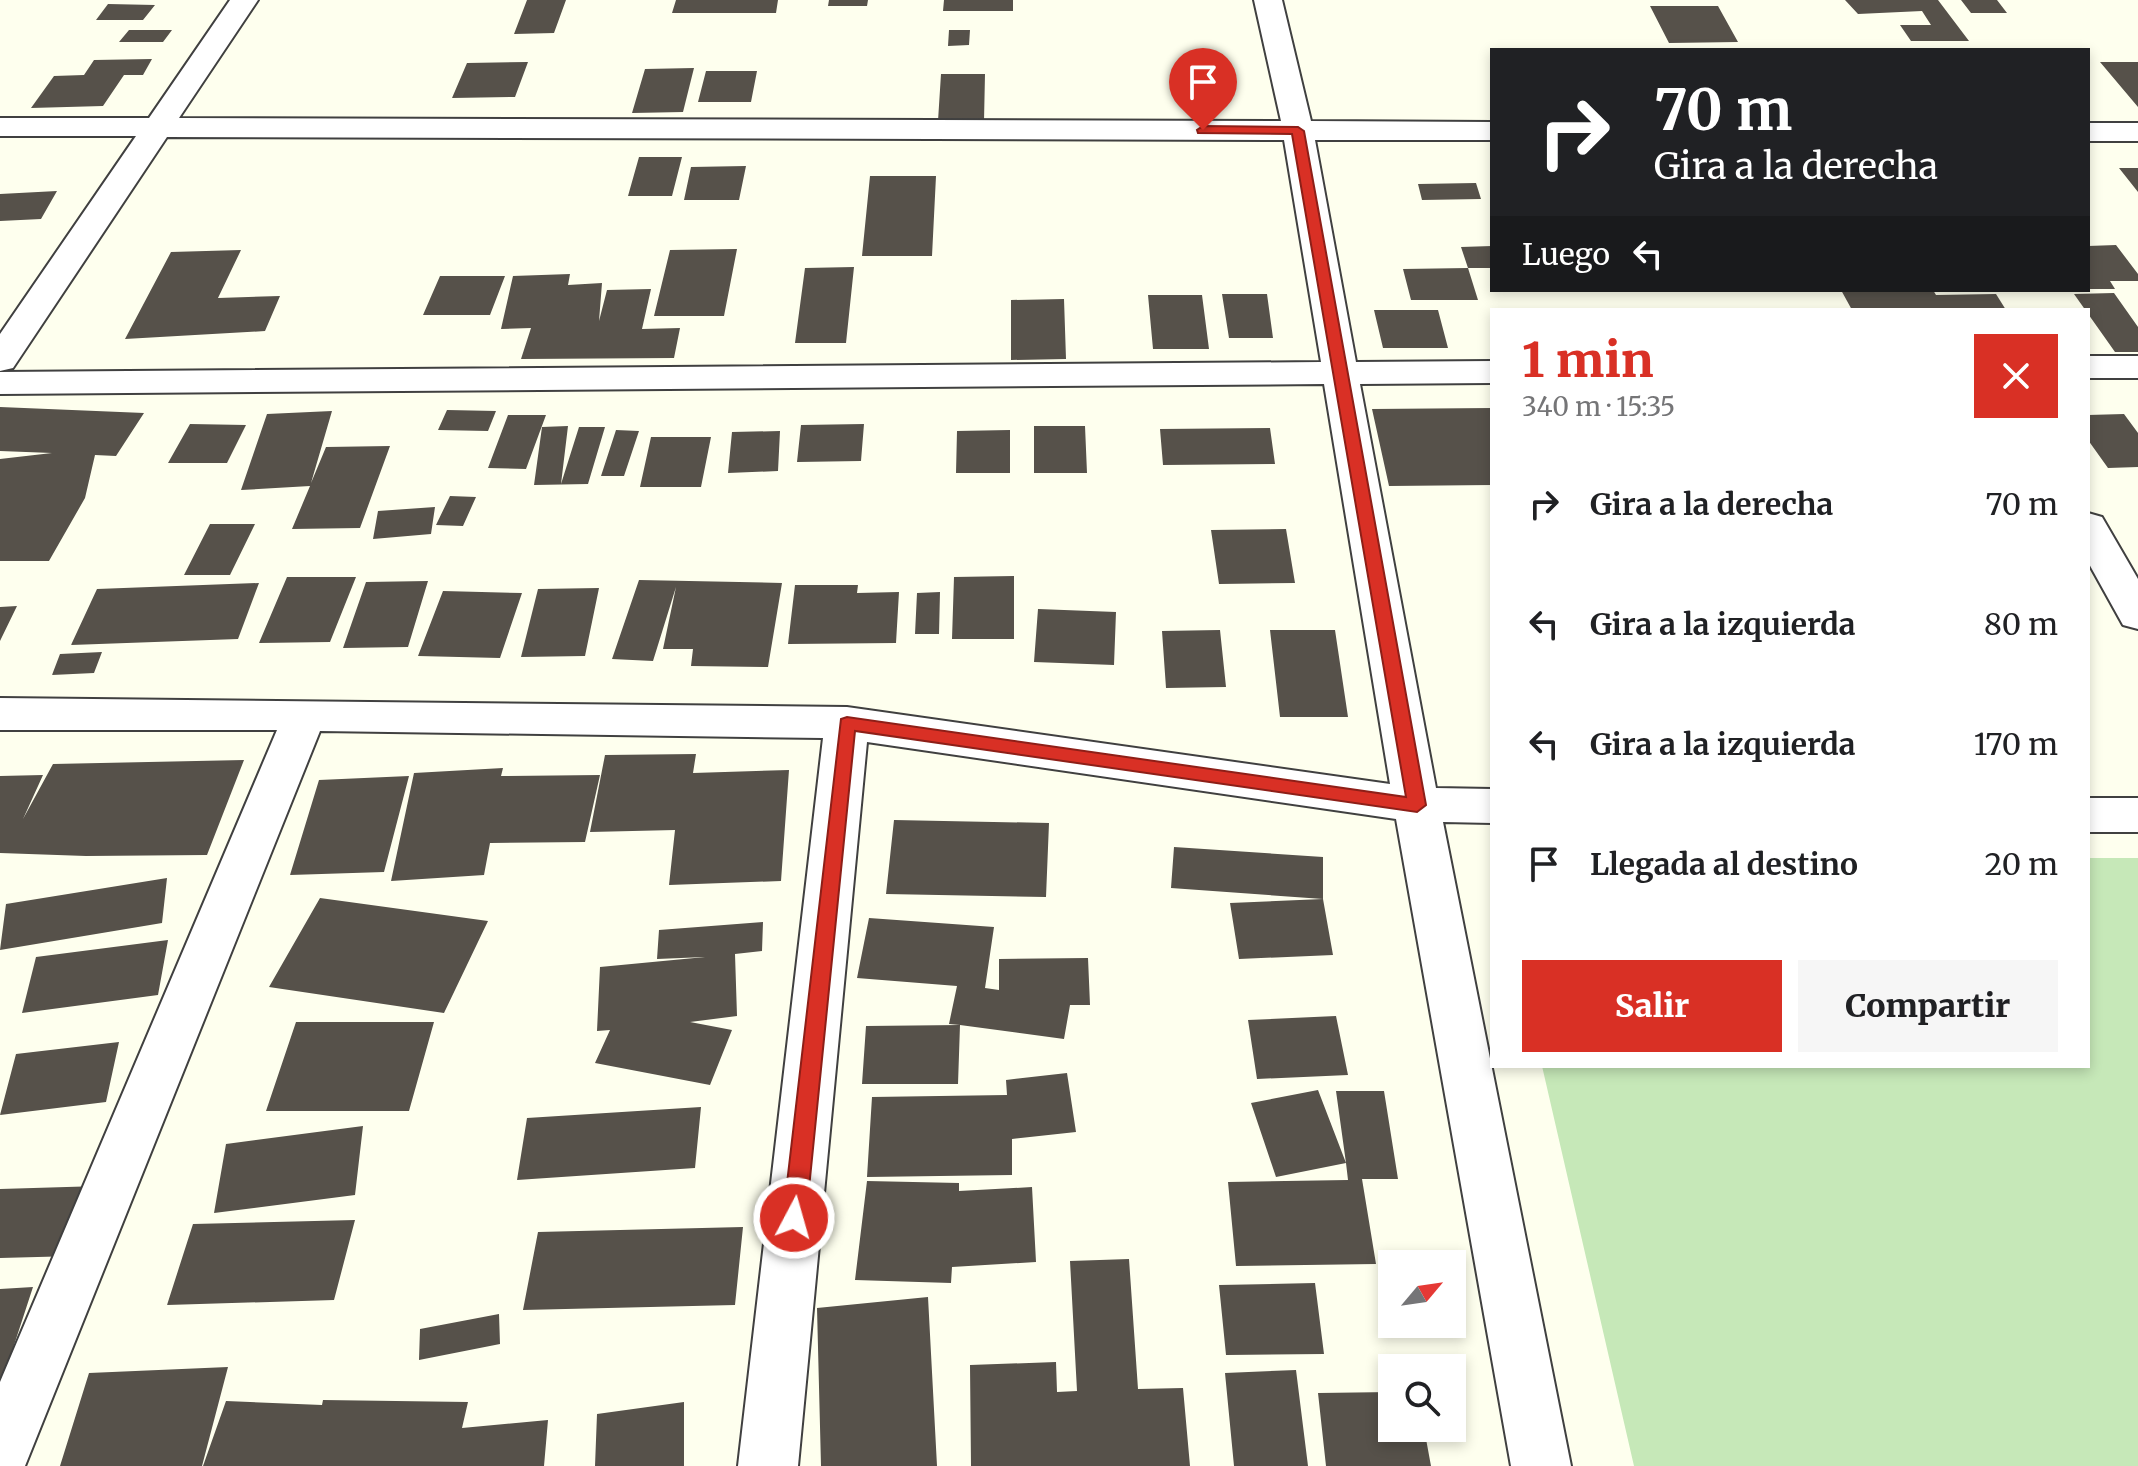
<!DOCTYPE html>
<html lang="es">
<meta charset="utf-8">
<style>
:root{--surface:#fff;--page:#f6f6f6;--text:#202124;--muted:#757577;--accent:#d93025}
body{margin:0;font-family:Merriweather,serif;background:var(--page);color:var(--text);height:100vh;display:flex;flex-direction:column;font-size:30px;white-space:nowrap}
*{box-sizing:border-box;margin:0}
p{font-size:26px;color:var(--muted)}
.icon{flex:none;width:44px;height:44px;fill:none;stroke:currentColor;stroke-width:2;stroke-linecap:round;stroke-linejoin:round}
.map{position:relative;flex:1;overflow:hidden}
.sheet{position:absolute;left:1490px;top:308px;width:600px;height:760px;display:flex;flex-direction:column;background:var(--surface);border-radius:0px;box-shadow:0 4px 12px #0003}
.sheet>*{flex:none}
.guide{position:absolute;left:1490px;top:48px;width:600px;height:244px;border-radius:0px;box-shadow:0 4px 12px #0003;background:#202124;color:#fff;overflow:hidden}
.needle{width:52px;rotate:61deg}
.buttons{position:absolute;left:1378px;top:1250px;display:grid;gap:16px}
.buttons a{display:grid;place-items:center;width:88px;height:88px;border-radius:0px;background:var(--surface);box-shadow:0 4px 12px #0003;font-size:40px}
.pin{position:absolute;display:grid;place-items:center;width:68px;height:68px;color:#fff;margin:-82px -34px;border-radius:50% 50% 50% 0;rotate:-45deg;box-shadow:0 0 8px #0007}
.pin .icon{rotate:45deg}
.me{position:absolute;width:88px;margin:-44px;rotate:6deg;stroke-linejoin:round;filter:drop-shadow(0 0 6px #0008)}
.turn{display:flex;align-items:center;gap:28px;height:168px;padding:0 32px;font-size:36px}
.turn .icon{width:104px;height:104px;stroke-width:2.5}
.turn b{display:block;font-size:56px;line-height:68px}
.then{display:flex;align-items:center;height:76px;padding:0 32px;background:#0003;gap:16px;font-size:30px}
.round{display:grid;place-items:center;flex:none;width:84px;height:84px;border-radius:0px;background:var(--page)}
.summary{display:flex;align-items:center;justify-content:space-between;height:136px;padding:0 32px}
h1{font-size:48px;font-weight:800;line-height:60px;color:var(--accent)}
.button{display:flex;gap:16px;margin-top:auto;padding:16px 32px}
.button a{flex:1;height:92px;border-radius:0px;background:var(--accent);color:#fff;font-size:32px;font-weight:800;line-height:92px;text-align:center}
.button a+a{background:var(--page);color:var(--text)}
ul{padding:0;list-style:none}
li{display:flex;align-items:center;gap:24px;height:120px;padding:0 32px}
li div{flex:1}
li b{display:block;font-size:30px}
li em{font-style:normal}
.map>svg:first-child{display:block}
.green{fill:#c6e8b8}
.building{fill:#56514a}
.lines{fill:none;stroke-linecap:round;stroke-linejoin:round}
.minor-casing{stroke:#404040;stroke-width:4}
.minor{fill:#fff;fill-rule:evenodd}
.route{fill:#d93025;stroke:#8d1f18;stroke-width:2}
</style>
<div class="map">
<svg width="2138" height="1466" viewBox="0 0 2138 1466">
<rect width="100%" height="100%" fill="#feffee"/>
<!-- green -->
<path class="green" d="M2088,858H2138V1466H1634L1542,1066H2088Z"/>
<!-- building -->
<path class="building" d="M527,0H566L554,33L514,34Z
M676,0H778L776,13H672Z
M829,0H868L867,6H828Z
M944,0H1013V11H943Z
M1845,0H1938L1969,41H1911L1900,25H1931L1922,11L1858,14Z
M1961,0H1997L2007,13H1971Z
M108,4L155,5L143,20H96Z
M1650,6H1718L1738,42L1669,43Z
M129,30H172L163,42H119Z
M949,30H970L969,45L948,46Z
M152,59L143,75H124L103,106L31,108L54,76L84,75L94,60Z
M528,62L515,97L452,98L467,63Z
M2100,62H2138V107Z
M694,68L683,112L632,113L645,69Z
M706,71H757L751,102H698Z
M941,74H985L984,121H938Z
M639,157H682L672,196H628Z
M746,166L739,200H684L691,167Z
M2119,168H2138V192Z
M870,176H936L932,256H862Z
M1476,183L1481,199L1422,200L1418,184Z
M57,191L41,219L0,221V194Z
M2116,245L2138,274V281H2110L2115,289H2088V246Z
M1492,246V268H1468L1461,247Z
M737,249L724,316H654L670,250Z
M241,250L218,298L280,296L265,331L125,339L171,252Z
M854,267L846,343H795L805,268Z
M1468,268L1478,300H1411L1403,269Z
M570,274L568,285L602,283L599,321L607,290L651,289L642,329L680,328L674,358L521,359L531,328L501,329L513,276Z
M440,276H505L490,315H423Z
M1841,290H1933L1936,295L1996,294L2006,310H1852Z
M2114,293L2138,327V352H2115L2074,294Z
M1222,294H1267L1273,338H1229Z
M1148,295H1202L1209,349H1153Z
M1064,299L1066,359L1011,360V300Z
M1374,310H1438L1448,348H1383Z
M0,407L144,413L116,456L95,455L85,498L49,561H0V459L52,453L0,451Z
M1492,408V485L1389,486L1372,409Z
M447,410L496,411L488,431L438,430Z
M332,411L311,483L326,447L390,446L360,528L292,529L310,486L241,490L267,414Z
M2124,414L2138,433V467L2108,468L2088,440V415Z
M508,415H546L526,469L488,468Z
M190,424L246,425L227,463H168Z
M864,424L861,461L797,462L801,425Z
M568,426L561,484L579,427H605L588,484L534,485L542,427Z
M1034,426H1085L1087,473H1034Z
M1270,428L1275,464L1163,465L1160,429Z
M616,430L639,431L624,476H601Z
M1010,430V473H956L957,431Z
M780,431L778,471L728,473L732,432Z
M651,437H711L701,487H640Z
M450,496L476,497L463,526L436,525Z
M435,507L431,534L373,539L378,511Z
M210,524H255L230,575H184Z
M1286,529L1295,583L1219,584L1211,530Z
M1014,576V639H952L954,577Z
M287,577H356L330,642L259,643Z
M639,580L782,583L768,667L691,666L693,649H663L676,587L653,661L612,659Z
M428,581L408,647L343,648L366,582Z
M259,583L238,639L71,645L97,589Z
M795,585H858L857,593L899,592L896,643L788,644Z
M599,588L585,656L521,657L538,589Z
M443,591L522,593L500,658L418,656Z
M940,592L939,634H915L917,593Z
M17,606L0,641V607Z
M1038,609L1116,612L1114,665L1034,662Z
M1220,630L1226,687L1166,688L1162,631Z
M1270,630H1335L1348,717H1280Z
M102,652L94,673L52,675L60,654Z
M696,754L693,773L789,770L781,881L669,885L675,830L590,832L605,755Z
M244,760L207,855L86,856L0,853V776L43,775L23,819L53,764Z
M503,768L501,776L600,775L585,842L490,843L484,875L391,881L414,773Z
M409,776L384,872L290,875L319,780Z
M894,820L1049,823L1046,897L886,894Z
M1174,847L1323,857V899L1171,888Z
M167,878L162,923L0,950L6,904Z
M320,898L488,921L444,1013L269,987Z
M1323,899L1333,955L1239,959L1230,903Z
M869,918L994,927L985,988L999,990V959L1088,958L1090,1005H1070L1064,1039L960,1025L958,1084H862L866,1026L960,1025L949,1024L957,986L857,978Z
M763,922L762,951L735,954L737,1016L690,1022L732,1030L710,1085L595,1063L610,1030L597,1031L600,967L705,957L657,959L659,930Z
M168,940L158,995L22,1013L36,957Z
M1336,1016L1348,1075L1257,1079L1248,1020Z
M296,1022H434L409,1111H266Z
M119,1042L106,1102L0,1115L16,1054Z
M1067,1073L1076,1132L1012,1139V1175L867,1177L872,1097L1007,1095L1006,1080Z
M1318,1090L1346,1163L1336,1091H1384L1398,1179H1362L1376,1264L1236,1266L1228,1182L1348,1180L1346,1163L1276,1177L1251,1103Z
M701,1107L695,1168L517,1180L527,1118Z
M363,1126L355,1195L214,1213L226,1144Z
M867,1181L959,1183V1191L1032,1187L1036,1262L952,1267L951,1283L855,1280Z
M100,1186L75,1256L0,1258V1189Z
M355,1220L334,1300L167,1305L193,1224Z
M743,1227L735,1305L523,1310L538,1232Z
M1129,1259L1138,1389L1183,1388L1190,1466H971L970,1365L1056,1362L1057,1392L1077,1391L1070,1261Z
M1315,1283L1324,1354L1226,1355L1219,1285Z
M33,1287L1,1385H0V1289Z
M928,1297L937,1466H821L817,1308Z
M499,1314L500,1344L419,1360L420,1329Z
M228,1367L202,1466H60L89,1373Z
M1296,1370L1308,1466H1234L1225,1373Z
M1392,1392V1428H1424L1431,1466H1326L1318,1393Z
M323,1400L468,1402L462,1428L548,1420L544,1466H203L226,1401L322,1405Z
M684,1402V1466H595L597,1414Z"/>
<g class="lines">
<defs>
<path id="minor" d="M230,0H258L179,118L1281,121L1254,0H1282L1311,121L1492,122V140H1315L1356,362L1492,361V383L1360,384L1436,788L1492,789V823L1443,822L1571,1466H1511L1396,819L867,742L798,1466H738L823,738L320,731L25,1466H0V1382L277,730H0V698L847,707L1390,784L1324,384L0,394V372L1321,362L1284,140L167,137L13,368L0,371V334L136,136H0V118H149Z
M2088,123H2138V141H2088Z
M2088,356H2138V378H2088Z
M2088,513L2102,517L2138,579V629L2123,625L2088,562Z
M2088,798H2138V832H2088Z"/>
</defs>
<!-- minor casing -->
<use href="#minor" class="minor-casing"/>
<!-- minor -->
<use href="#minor" class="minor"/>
</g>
<!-- route -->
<path class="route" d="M1203,126L1298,127L1304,131L1426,805L1417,812L855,731L806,1218L802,1226L794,1229L786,1226L783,1218L841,719L847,717L1406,797L1292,134L1198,133L1197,130Z"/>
</svg>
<div class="buttons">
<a><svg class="needle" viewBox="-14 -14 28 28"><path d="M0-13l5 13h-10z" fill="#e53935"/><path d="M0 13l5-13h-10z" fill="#757577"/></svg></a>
<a><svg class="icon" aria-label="search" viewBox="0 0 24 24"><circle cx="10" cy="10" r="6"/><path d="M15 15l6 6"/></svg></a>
</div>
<div class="pin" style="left:1203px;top:130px;background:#d93025"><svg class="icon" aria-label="arrive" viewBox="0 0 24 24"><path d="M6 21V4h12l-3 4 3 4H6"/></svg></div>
<svg class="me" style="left:794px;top:1218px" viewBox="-20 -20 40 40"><circle r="17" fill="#d93025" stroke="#fff" stroke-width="3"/><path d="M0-11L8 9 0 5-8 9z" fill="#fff"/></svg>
<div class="guide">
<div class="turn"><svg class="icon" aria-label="right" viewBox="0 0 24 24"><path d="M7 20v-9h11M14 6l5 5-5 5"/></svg><div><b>70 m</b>Gira a la derecha</div></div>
<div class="then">Luego<svg class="icon" aria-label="left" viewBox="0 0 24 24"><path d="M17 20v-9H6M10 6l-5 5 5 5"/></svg></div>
</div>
<section class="sheet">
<div class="summary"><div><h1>1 min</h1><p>340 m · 15:35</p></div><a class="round" style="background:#d93025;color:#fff"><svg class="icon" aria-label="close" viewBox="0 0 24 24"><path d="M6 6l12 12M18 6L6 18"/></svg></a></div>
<ul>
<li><svg class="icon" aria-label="right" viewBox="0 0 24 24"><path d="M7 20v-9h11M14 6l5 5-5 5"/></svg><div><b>Gira a la derecha</b></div><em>70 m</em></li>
<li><svg class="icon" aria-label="left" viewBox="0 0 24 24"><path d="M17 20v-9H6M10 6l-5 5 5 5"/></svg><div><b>Gira a la izquierda</b></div><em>80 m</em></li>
<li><svg class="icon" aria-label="left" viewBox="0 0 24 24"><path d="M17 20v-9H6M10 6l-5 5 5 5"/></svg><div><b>Gira a la izquierda</b></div><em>170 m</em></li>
<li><svg class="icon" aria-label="arrive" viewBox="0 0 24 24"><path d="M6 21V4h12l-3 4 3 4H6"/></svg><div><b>Llegada al destino</b></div><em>20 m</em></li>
</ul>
<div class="button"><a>Salir</a><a>Compartir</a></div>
</section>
</div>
